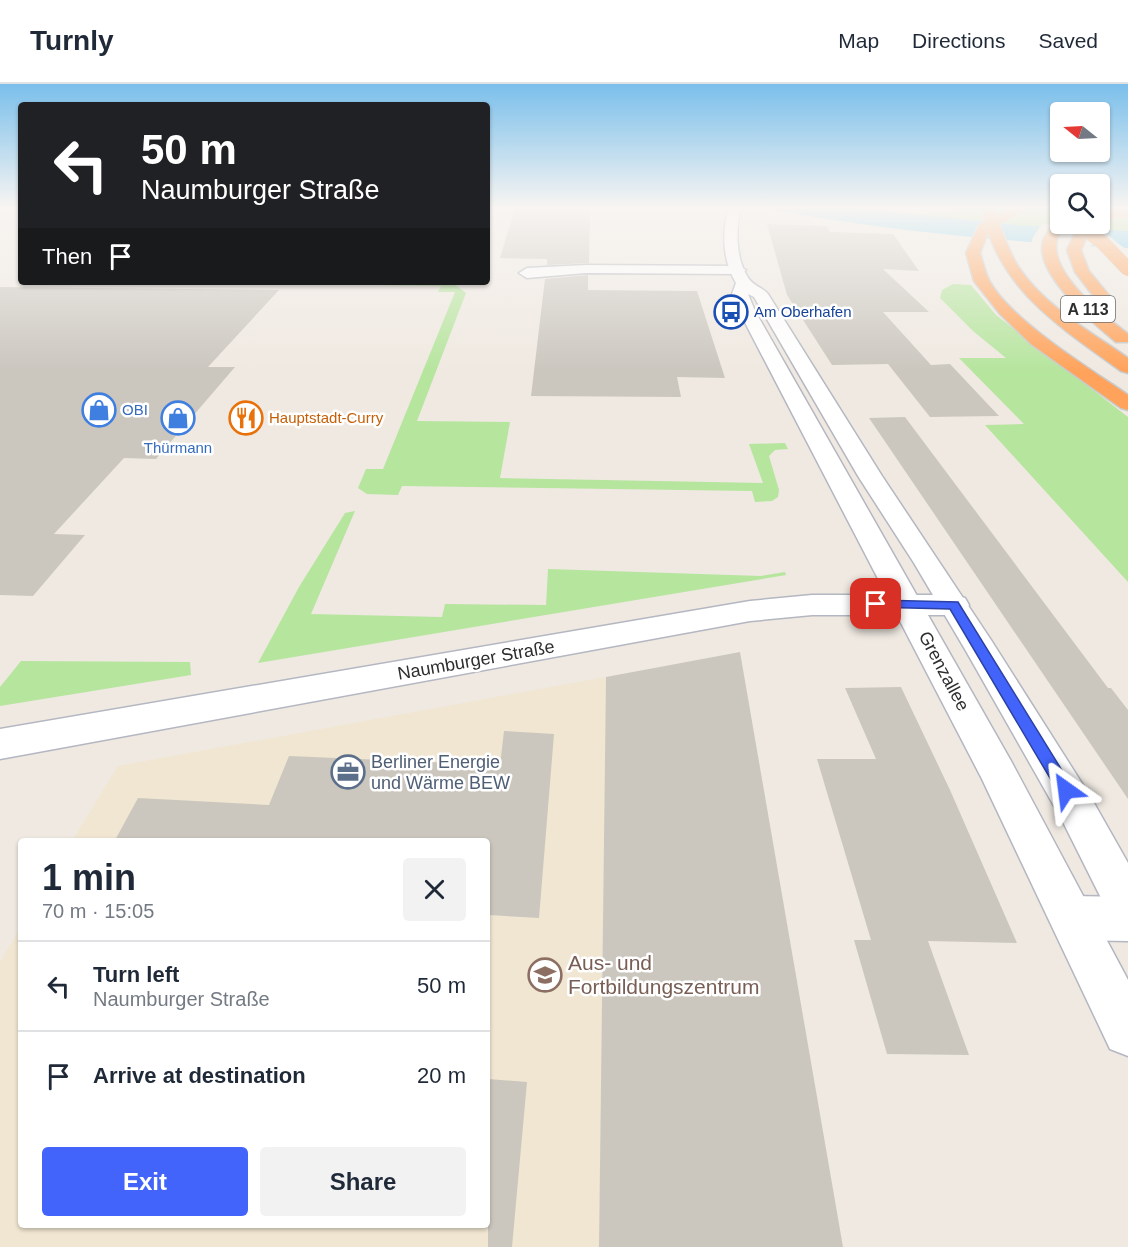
<!DOCTYPE html>
<meta charset="utf-8">
<style>
:root{--surface:#fff;--page:#f2f2f3;--text:#1f2937;--muted:#747a83;--line:#e0e1e3;--accent:#4264fb}
body{margin:0;font-family:Arial,sans-serif;background:var(--page);color:var(--text);height:100vh;display:flex;flex-direction:column;font-size:22px;white-space:nowrap}
*{box-sizing:border-box;margin:0}
p{font-size:20px;color:var(--muted)}
.icon{flex:none;width:33px;height:33px;fill:none;stroke:currentColor;stroke-width:2;stroke-linecap:round;stroke-linejoin:round}
.map{position:relative;flex:1;overflow:hidden}
.side{position:absolute;left:18px;top:754px;width:472px;height:390px;display:flex;flex-direction:column;background:var(--surface);border-radius:6px;box-shadow:0 2px 4px #0004}
.side>*{flex:none}
.guide{position:absolute;left:18px;top:18px;width:472px;height:183px;border-radius:6px;box-shadow:0 2px 4px #0004;background:#202124;color:#fff;overflow:hidden}
.needle{width:39px;rotate:288deg}
.controls{position:absolute;left:1050px;top:18px;display:grid;gap:12px}
.controls a{display:grid;place-items:center;width:60px;height:60px;border-radius:6px;background:var(--surface);box-shadow:0 2px 4px #0004;font-size:30px}
.pin{position:absolute;display:grid;place-items:center;width:51px;height:51px;color:#fff;margin:-26px;border-radius:12px;box-shadow:0 3px 9px #0006}
.me{position:absolute;width:66px;margin:-33px;rotate:329deg;stroke-linejoin:round;filter:drop-shadow(0 0 4px #0008)}
.turn{display:flex;align-items:center;gap:21px;height:126px;padding:0 24px;font-size:27px}
.turn .icon{width:78px;height:78px;stroke-width:2.5}
.turn b{display:block;font-size:42px;line-height:51px}
.then{display:flex;align-items:center;height:57px;padding:0 24px;background:#0003;gap:12px;font-size:22px}
.round{display:grid;place-items:center;flex:none;width:63px;height:63px;border-radius:6px;background:var(--page)}
.summary{display:flex;align-items:center;justify-content:space-between;height:102px;padding:0 24px}
h1{font-size:36px;font-weight:800;line-height:45px}
.action{display:flex;gap:12px;margin-top:auto;padding:12px 24px}
.action a{flex:1;height:69px;border-radius:6px;background:var(--accent);color:#fff;font-size:24px;font-weight:800;line-height:69px;text-align:center}
.action a+a{background:var(--page);color:var(--text)}
ul{padding:0;list-style:none}
li{display:flex;align-items:center;gap:18px;height:90px;padding:0 24px;border-top:2px solid var(--line)}
li div{flex:1}
li b{display:block;font-size:22px}
li em{font-style:normal}
header{display:flex;align-items:center;gap:36px;box-sizing:border-box;height:84px;padding:0 30px;background:var(--surface);border-bottom:2px solid var(--line)}
header strong{font-size:28px}
nav{display:flex;gap:33px;margin-inline-start:auto;font-size:21px}
.map>svg:first-child{display:block}
.education{fill:#f0e6d1}
.green{fill:#b6e59e}
.water{fill:#75cff0}
.pier{fill:#efe9e1}
.building{fill:#cbc7bf}
.lines{fill:none;stroke-linecap:round;stroke-linejoin:round}
.minor-casing{stroke:#b4b7c1;stroke-width:3}
.secondary-casing{stroke:#b4b7c1;stroke-width:3}
.motorway-casing{stroke:#c9c9c9;stroke-width:3}
.minor{fill:#fff;fill-rule:evenodd}
.secondary{fill:#fff;fill-rule:evenodd}
.motorway{fill:#ffa35c;fill-rule:evenodd}
.motorway-bridge-casing{stroke:#c9c9c9;stroke-width:15;stroke-linecap:butt}
.motorway-bridge{stroke:#ffa35c;stroke-width:14}
.route{fill:#4264fb;stroke:#2b41a3;stroke-width:1.5}
.labels{text-anchor:middle;stroke-width:5;stroke-linejoin:round;paint-order:stroke}
.far-transit-label{font-size:15px;fill:#164399;stroke:#fff;text-anchor:start}
.far-shop-label{font-size:15px;fill:#366cbe;stroke:#fff;text-anchor:start}
.far-food-label{font-size:15px;fill:#c56008;stroke:#fff;text-anchor:start}
.shield{fill:#fff;stroke:#6d6d6d;stroke-width:1.5}
.shield-label{font-size:16px;font-weight:bold;fill:#2e2e2e}
.street-label{font-size:18px;fill:#2e2e2e;stroke:#fff}
.service-label{font-size:18px;fill:#4e5e75;stroke:#fff;text-anchor:start}
.near-education-label{font-size:21px;fill:#785e54;stroke:#fff;text-anchor:start}
</style>
<header>
<strong>Turnly</strong>
<nav><a>Map</a><a>Directions</a><a>Saved</a></nav>
</header>
<div class="map">
<svg width="1128" height="1163" viewBox="0 0 1128 1163">
<rect width="100%" height="100%" fill="#efe9e1"/>
<!-- education -->
<path class="education" d="M606,593L599,1163H0V878L21,843V1142H488V758L72,757L118,682Z"/>
<!-- green -->
<path class="green" d="M975,124H1060V140H1100V129L1128,133V147L1034,143L921,133L922,129Z
M165,198L453,199L466,209L417,337L510,338L500,394L763,399L749,360L785,359L788,365L775,366L769,372L779,406L778,413L772,417L755,418L752,407L402,402L398,411L367,410L358,404L366,385H383L455,208H438L441,202Z
M953,200L971,201L996,231L1128,333V498L985,341L1024,340L959,274H1006L973,247L940,214L942,206Z
M355,427L311,530L442,533L445,520L546,521L548,485L761,492L785,488L786,491L258,579L299,503L345,429Z
M21,577L190,578L191,591L0,622V603Z"/>
<!-- water -->
<path class="water" d="M763,124H856L1017,141L1128,147V164C1006,158 884,147 763,124Z"/>
<!-- pier -->
<path class="pier" d="M1042,140L1104,143L1101,146L1128,167L1098,165L1092,160L1091,165L1031,161L1033,153Z"/>
<!-- building -->
<path class="building" d="M515,124H590L589,179L547,181V175L500,174Z
M767,140L827,142L830,148L893,150L919,187L883,185L929,228H883L931,281L950,280L999,332L930,333L888,280L832,281L787,211Z
M588,191V206L697,207L725,294L677,293L681,313L531,312L545,195Z
M0,203L279,206L208,283H235L156,375L124,374L54,450L85,451L33,512L0,511Z
M905,333L1108,604H1111L1128,626V715L869,334Z
M740,568L843,1163H599L606,593Z
M901,603L950,706L1017,859L928,857L969,971L887,970L854,856H871L817,675H876L845,604Z
M504,647L554,650L539,834L488,831V758H114L138,714L269,721L289,672L500,681Z
M488,995L527,998L512,1163H488Z"/>
<g class="lines">
<defs>
<path id="minor" d="M586,181L739,182L746,186L739,190L586,189L527,194L519,189L527,184Z
M812,511H954L965,514L969,521L965,528L954,531H812L750,537L0,675V645L750,517Z
M1072,812L1128,813V857L1072,856L1056,850L1050,834L1056,818Z"/>
<path id="secondary" d="M729,124H741C735,146 736,177 749,195C754,202 763,204 768,210L882,392L991,556L1090,712L1128,779V842L1112,836L1062,736L966,567L914,479L858,392L754,213L748,210L755,227L1011,677L1128,896V972L1110,965L982,695L739,227L732,210L736,199C723,177 721,149 729,124Z"/>
<path id="motorway" d="M1011,124H1027L989,146L980,169C983,178 985,188 989,196C1009,235 1090,285 1128,311V326L1121,324L1031,260L1000,230L974,197L966,169L979,141Z
M1100,124L1128,126V134L1100,131Z
M1060,136V140H1067C1064,145 1058,150 1057,156C1049,190 1104,231 1128,250V258H1116C1094,240 1023,181 1047,149C1051,144 1054,138 1060,136Z
M1083,140H1096L1089,148L1081,166L1089,187L1112,215L1110,218H1098L1075,188L1067,166L1076,146Z
M996,146L1001,147C1008,159 1011,173 1020,185C1046,223 1091,248 1128,274V289L1121,287C1069,249 1011,214 989,150Z"/>
</defs>
<!-- minor casing -->
<use href="#minor" class="minor-casing"/>
<!-- secondary casing -->
<use href="#secondary" class="secondary-casing"/>
<!-- motorway casing -->
<use href="#motorway" class="motorway-casing"/>
<!-- minor -->
<use href="#minor" class="minor"/>
<!-- secondary -->
<use href="#secondary" class="secondary"/>
<!-- motorway -->
<use href="#motorway" class="motorway"/>
<defs>
<path id="motorway-bridge" d="M988,124L996,150
M1100,133L1119,124
M1078,140L1102,158L1128,185"/>
</defs>
<!-- motorway-bridge casing -->
<use href="#motorway-bridge" class="motorway-bridge-casing"/>
<!-- motorway-bridge -->
<use href="#motorway-bridge" class="motorway-bridge"/>
</g>
<!-- sky -->
<linearGradient id="sky" x2="0" y2="1"><stop stop-color="#7abfeb"/><stop offset="0.43" stop-color="#f8f5f2"/><stop offset="1" stop-color="#f8f5f2" stop-opacity="0"/></linearGradient>
<rect width="1128" height="287" fill="url(#sky)"/>
<!-- route -->
<path class="route" d="M876,516L958,518L1071,701L1074,706L1071,711L1066,713L1060,711L950,525L871,523L869,520L871,517Z"/>
<!-- icons -->
<defs>
<symbol id="bus-ring" viewBox="-11 -11 22 22"><circle r="9.5" fill="#fff" stroke="#1a4fb4" stroke-width="1.5"/><path d="M-5-6H5V4H4V6H2V4H-2V6H-4V4H-5ZM-3.5-4V0h7V-4ZM-3.5 1.2v1.5H-2V1.2ZM2 1.2v1.5H3.5V1.2Z" fill="#1a4fb4"/></symbol>
<symbol id="shop-ring" viewBox="-11 -11 22 22"><circle r="9.5" fill="#fff" stroke="#3f7fe0" stroke-width="1.5"/><path d="M-5-2.5h2.3a2.7 3.5 0 0 1 5.4 0H5L5.5 6h-11ZM-1.5-2.5h3a1.5 2.3 0 0 0-3 0Z" fill="#3f7fe0"/></symbol>
<symbol id="restaurant-ring" viewBox="-11 -11 22 22"><circle r="9.5" fill="#fff" stroke="#e8710a" stroke-width="1.5"/><path d="M-5-6h1v4h1v-4h1v4h1v-4h1v5L-1.5 .5V6h-2V.5L-5-1ZM5-6V6H3V1.5H1.5Q1.5-4 5-6Z" fill="#e8710a"/></symbol>
<symbol id="office-ring" viewBox="-11 -11 22 22"><circle r="9.5" fill="#fff" stroke="#5c6f8a" stroke-width="1.5"/><path d="M-6-3h4V-5.5h4V-3h4V5H-6ZM-1-4.5V-3h2v-1.5ZM-6 0V1H6V0Z" fill="#5c6f8a"/></symbol>
<symbol id="school-ring" viewBox="-11 -11 22 22"><circle r="9.5" fill="#fff" stroke="#8d6e63" stroke-width="1.5"/><path d="M0-5L7-2L0 1L-7-2ZM-4 1L0 2.5L4 1V4Q0 6-4 4Z" fill="#8d6e63"/></symbol>
</defs>
<g fill-rule="evenodd">
<use href="#bus-ring" x="712" y="209" width="38" height="38"/>
<use href="#shop-ring" x="80" y="307" width="38" height="38"/>
<use href="#shop-ring" x="159" y="315" width="38" height="38"/>
<use href="#restaurant-ring" x="227" y="315" width="38" height="38"/>
<use href="#office-ring" x="329" y="669" width="38" height="38"/>
<use href="#school-ring" x="526" y="872" width="38" height="38"/>
</g>
<g class="labels">
<!-- far-transit labels -->
<g class="far-transit-label">
<text x="754" y="233">Am Oberhafen</text>
</g>
<!-- far-shop labels -->
<g class="far-shop-label">
<text x="122" y="331">OBI</text>
<text x="178" y="369" text-anchor="middle">Thürmann</text>
</g>
<!-- far-food labels -->
<g class="far-food-label">
<text x="269" y="339">Hauptstadt-Curry</text>
</g>
<!-- shield labels -->
<rect class="shield" x="1061" y="212" width="54" height="26" rx="4.5"/>
<g class="shield-label">
<text x="1088" y="231">A 113</text>
</g>
<!-- street labels -->
<g class="street-label">
<text transform="translate(476 576) rotate(-10)" y="6">Naumburger Straße</text>
<text transform="translate(944 587) rotate(62)" y="6">Grenzallee</text>
</g>
<!-- service labels -->
<g class="service-label">
<text x="371" y="684">Berliner Energie<tspan x="371" dy="21">und Wärme BEW</tspan></text>
</g>
<!-- near-education labels -->
<g class="near-education-label">
<text x="568" y="886">Aus- und<tspan x="568" dy="24">Fortbildungszentrum</tspan></text>
</g>
</g>
</svg>
<div class="controls">
<a><svg class="needle" viewBox="-14 -14 28 28"><path d="M0-13l5 13h-10z" fill="#e53935"/><path d="M0 13l5-13h-10z" fill="#747a83"/></svg></a>
<a><svg class="icon" aria-label="search" viewBox="0 0 24 24"><circle cx="10" cy="10" r="6"/><path d="M15 15l6 6"/></svg></a>
</div>
<div class="pin" style="left:876px;top:520px;background:#d93025"><svg class="icon" aria-label="arrive" viewBox="0 0 24 24"><path d="M6 21V4h12l-3 4 3 4H6"/></svg></div>
<svg class="me" style="left:1066px;top:706px" viewBox="-20 -20 40 40"><path d="M0-17L14 15 0 8-14 15z" fill="#4264fb" stroke="#fff" stroke-width="4"/></svg>
<div class="guide">
<div class="turn"><svg class="icon" aria-label="left" viewBox="0 0 24 24"><path d="M17 20v-9H6M10 6l-5 5 5 5"/></svg><div><b>50 m</b>Naumburger Straße</div></div>
<div class="then">Then<svg class="icon" aria-label="arrive" viewBox="0 0 24 24"><path d="M6 21V4h12l-3 4 3 4H6"/></svg></div>
</div>
<section class="side">
<div class="summary"><div><h1>1 min</h1><p>70 m · 15:05</p></div><a class="round"><svg class="icon" aria-label="close" viewBox="0 0 24 24"><path d="M6 6l12 12M18 6L6 18"/></svg></a></div>
<ul>
<li><svg class="icon" aria-label="left" viewBox="0 0 24 24"><path d="M17 20v-9H6M10 6l-5 5 5 5"/></svg><div><b>Turn left</b><p>Naumburger Straße</p></div><em>50 m</em></li>
<li><svg class="icon" aria-label="arrive" viewBox="0 0 24 24"><path d="M6 21V4h12l-3 4 3 4H6"/></svg><div><b>Arrive at destination</b></div><em>20 m</em></li>
</ul>
<div class="action"><a>Exit</a><a>Share</a></div>
</section>
</div>
